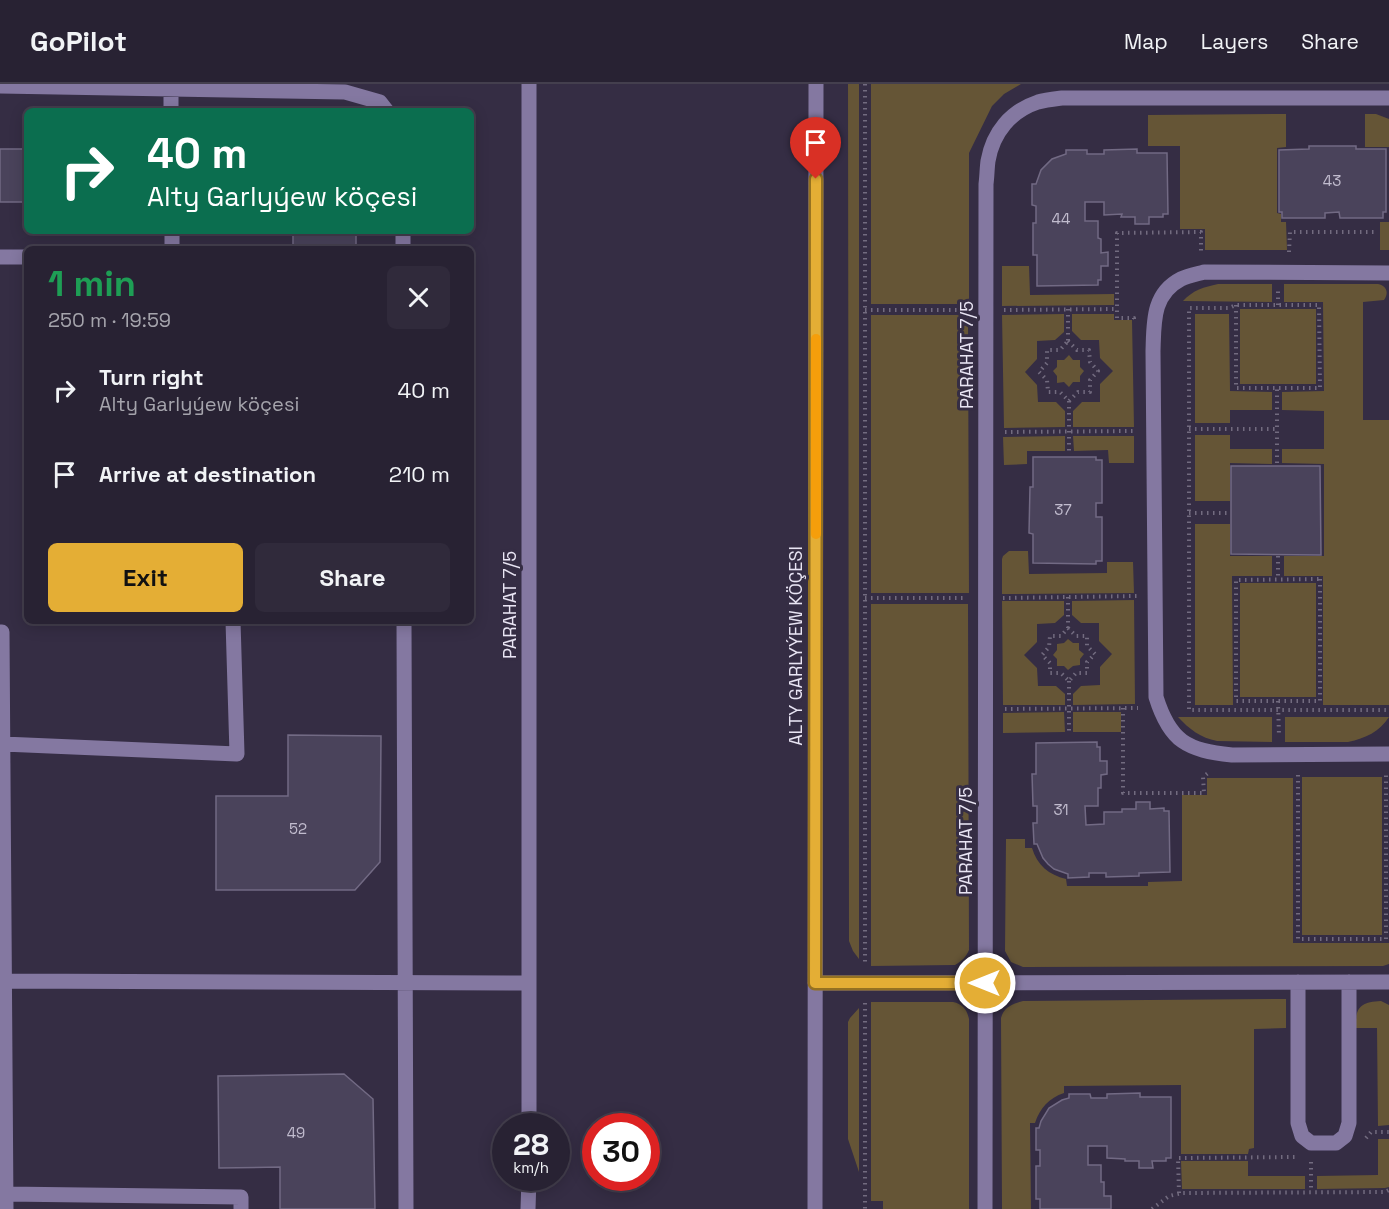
<!DOCTYPE html>
<meta charset="utf-8">
<style>
:root{--surface:#282233;--page:#302a3b;--text:#f1f3f6;--muted:#a5a4ac;--line:#443f4e;--accent:#e4ae35}
body{margin:0;font-family:"Space Grotesk",sans-serif;background:var(--page);color:var(--text);height:100vh;display:flex;flex-direction:column;font-size:22px;white-space:nowrap}
*{box-sizing:border-box;margin:0}
p{font-size:20px;color:var(--muted)}
.icon{flex:none;width:33px;height:33px;fill:none;stroke:currentColor;stroke-width:2;stroke-linecap:round;stroke-linejoin:round}
.map{position:relative;flex:1;overflow:hidden}
.side{position:absolute;left:24px;top:162px;width:450px;height:378px;display:flex;flex-direction:column;background:var(--surface);border-radius:9px;box-shadow:0 3px 15px #0003,0 0 0 2px var(--line)}
.side>*{flex:none}
.hud{position:absolute;left:24px;top:24px;width:450px;height:126px;border-radius:9px;box-shadow:0 3px 15px #0003,0 0 0 2px var(--line);background:#0b6e4f;color:#fff;overflow:hidden}
.speed{position:absolute;left:492px;top:1029px;display:flex;gap:12px;font-size:30px;font-weight:700;text-align:center}
.speed>*{display:grid;place-content:center;width:78px;height:78px;border-radius:50%;background:var(--surface);box-shadow:0 3px 15px #0003,0 0 0 2px var(--line);line-height:1}
.speed small{font-size:15px;font-weight:400}
.speed .limit{border:9px solid #d22;background:#fff;color:#111}
.pin{position:absolute;display:grid;place-items:center;width:51px;height:51px;color:#fff;margin:-62px -26px;border-radius:50% 50% 50% 0;rotate:-45deg;box-shadow:0 0 6px #0007}
.pin .icon{rotate:45deg}
.me{position:absolute;width:66px;margin:-33px;rotate:270deg;stroke-linejoin:round;filter:drop-shadow(0 0 4px #0008)}
.turn{display:flex;align-items:center;gap:21px;height:126px;padding:0 24px;font-size:27px}
.turn .icon{width:78px;height:78px;stroke-width:2.5}
.turn b{display:block;font-size:42px;line-height:51px}
.round{display:grid;place-items:center;flex:none;width:63px;height:63px;border-radius:9px;background:var(--page)}
.headline{display:flex;align-items:center;justify-content:space-between;height:102px;padding:0 24px}
h1{font-size:36px;font-weight:700;line-height:45px;color:#1e9e55}
.primary-button{display:flex;gap:12px;margin-top:auto;padding:12px 24px}
.primary-button a{flex:1;height:69px;border-radius:9px;background:var(--accent);color:#111;font-size:24px;font-weight:700;line-height:69px;text-align:center}
.primary-button a+a{background:var(--page);color:var(--text)}
ul{padding:0;list-style:none}
li{display:flex;align-items:center;gap:18px;height:84px;padding:0 24px}
li div{flex:1}
li b{display:block;font-size:22px}
li em{font-style:normal}
header{display:flex;align-items:center;gap:36px;box-sizing:border-box;height:84px;padding:0 30px;background:var(--surface);border-bottom:2px solid var(--line)}
header strong{font-size:28px}
nav{display:flex;gap:33px;margin-inline-start:auto;font-size:21px}
.map>svg:first-child{display:block}
.green{fill:#655536}
.building{fill:#4a435b;stroke:#726a84;stroke-width:1.5}
.lines{fill:none;stroke-linecap:round;stroke-linejoin:round}
.path{stroke:#726b7f;stroke-width:4;stroke-dasharray:1.5 4.5;stroke-linecap:butt}
.minor{stroke:#8478a1;stroke-width:15}
.route-casing{stroke:#947122;stroke-width:15}
.route{stroke:#e4ae35;stroke-width:10}
.slow{stroke:#f59e0b;stroke-width:10}
.labels{text-anchor:middle;stroke-width:6;stroke-linejoin:round;paint-order:stroke}
.number-label{font-size:15px;fill:#c1bcce}
.street-label{font-size:18px;fill:#e9e5f4;stroke:#352d44}
</style>
<header>
<strong>GoPilot</strong>
<nav><a>Map</a><a>Layers</a><a>Share</a></nav>
</header>
<div class="map">
<svg width="1389" height="1125" viewBox="0 0 1389 1125">
<rect width="100%" height="100%" fill="#352d44"/>
<!-- green -->
<path class="green" d="M848,0H859V875L853,867L849,857Z
M871,0H1021L1004,10L992,22L969,69V220H871Z
M1286,30V63L1277,64V129L1281,130V138H1286L1287,166H1205V145H1180V62H1148V31Z
M1365,30H1376L1389,35V63H1365Z
M1380,138H1389V166H1380Z
M1002,182H1029L1030,211L1114,210V221L1002,222Z
M1218,200H1272V218L1183,217C1193,206 1204,203 1218,200Z
M1284,200H1378C1387,202 1389,209 1384,216L1363,218V336H1389V621H1323V492H1284V472H1324V380L1282,379V365H1324V327L1282,326V308L1324,307L1323,218H1284Z
M1240,225H1316V300H1240Z
M1064,230V248L1055,256L1037,257V275L1025,288L1037,301L1038,318H1056L1065,327V343L1004,344L1002,231Z
M1072,230H1114V236H1132L1134,343H1073V327L1082,318H1100V300L1113,287L1100,274L1099,256H1081L1072,247Z
M1195,230H1229L1230,307L1272,308V326H1230V339H1195Z
M871,231H968L969,509H871Z
M1069,271L1073,276H1080V283L1084,287L1080,292V298H1073L1069,303L1064,298L1057,299V292L1053,287L1057,283V276H1064Z
M1195,351H1230V365H1272V380L1230,379V417H1195Z
M1065,352V367H1027V380L1004,381L1003,353Z
M1073,352H1134V379H1109L1108,366L1074,367Z
M1195,440H1230V472H1272V492H1232L1233,621H1195Z
M1009,467H1028L1029,490L1107,489V478H1133L1134,509L1002,510V475L1003,472Z
M1240,499H1316V613H1240Z
M1134,516L1135,620L1073,621V610L1081,602L1100,601V583L1112,570L1099,557V539H1081L1072,531V517Z
M1002,517H1064V531L1055,539L1037,540V558L1024,571L1037,584L1038,602H1056L1065,610V621H1003Z
M871,520H968L969,866C966,873 962,877 955,881L871,882Z
M1068,555L1073,559H1079V566L1084,570L1080,575V581L1073,582L1068,586L1064,582H1057V575L1053,571L1057,566V560L1064,559Z
M1064,628L1065,648L1003,649V629Z
M1073,628H1121V648H1073Z
M1178,633H1272V658L1217,657C1201,654 1189,645 1178,633Z
M1285,633H1389C1379,648 1366,654 1348,658H1285Z
M1302,693H1382V851H1302Z
M1207,694H1293V859H1389V880L1383,882L1023,883L1011,878L1005,867L1006,755H1025V764H1032C1037,781 1049,791 1066,795L1067,802H1148V798L1182,797V711H1207Z
M1286,915V944L1254,945V1064L1249,1065L1248,1070H1181V1001L1064,1002V1009C1049,1014 1040,1024 1035,1039H1030L1031,1125H1002L1001,934C1004,923 1012,920 1023,917Z
M1381,917L1389,921V1041L1378,1042L1377,944H1356C1355,924 1360,918 1381,917Z
M871,918H953C962,920 967,925 969,935V1125H883V1117H871Z
M859,924V1088L848,1055V938L850,934Z
M1378,1055H1389V1103L1385,1104L1317,1105V1092L1378,1091Z
M1181,1077H1248V1092H1305V1105H1182Z"/>
<!-- building -->
<path class="building" d="M1309,62H1356V65H1386V128H1383V134H1340L1339,128L1325,129V134H1282V128H1279V66L1309,65Z
M0,65H27V118H0Z
M1137,65V69H1167L1168,130H1163V133H1149V140H1135V133H1121L1122,130L1104,131V118H1085V137H1098V154L1101,155V169L1108,168V182H1101V196H1098V201L1037,202V171H1033V139H1036V122L1032,121V100H1036L1041,86L1052,75L1066,70V66H1087V70H1104V66Z
M293,147H356V165H293Z
M1033,373H1096V376H1102V419H1096V433H1102V477H1096V480L1033,479V450L1029,449L1030,403H1033Z
M1231,382H1320L1321,471L1231,470Z
M288,651L381,652L380,778L355,806H216V712H288Z
M1097,658V663H1100V677H1107V690L1101,691V704H1098V722H1085L1086,741L1104,740V728H1122V725H1136V718H1150V725L1164,724V727H1169L1170,788L1139,789V792L1106,793V789H1089V793L1068,794V790L1054,785L1048,780L1043,774L1037,760H1034L1033,739H1037V722H1033L1032,690H1036V659Z
M344,990L373,1015L375,1125H280V1083L219,1084L218,992Z
M1140,1009V1013H1171V1074H1166V1077H1152L1153,1084H1139V1077H1125V1075L1107,1074V1062H1088V1081H1101V1098H1104V1112H1111V1125H1040V1115H1036V1082H1040V1066H1036V1044H1039L1041,1037L1049,1024L1062,1016L1069,1014V1010H1090L1091,1014H1107V1010Z"/>
<g class="lines">
<!-- path -->
<path class="path" d="M865,0V881
M1289,168L1290,148H1376
M1236,221V304H1320L1319,221H1236L1229,224H1189V626H1389
M1278,221V207
M1068,225V257
M865,226H967
M1004,226L1118,225
M1134,235V234H1117V149L1201,148V169
M1068,257L1077,266H1089L1090,278L1098,287L1090,296V308H1078L1069,317L1060,308H1048L1047,296L1039,288L1047,279V266H1060Z
M1069,317V367
M1189,345H1277
M1005,348L1135,347
M1277,379V304
M1189,429H1230
M1278,472V495
M1320,495V617H1236V496Z
M1068,513V544
M865,514H966
M1003,514L1137,512
M1068,544L1076,552H1087V562L1095,570L1087,578V589H1076L1069,597L1061,589H1050V579L1042,571L1049,563L1050,552H1061Z
M1069,597V648
M1278,617L1279,652
M1123,624V709H1204L1203,693L1208,689
M1005,625L1138,624
M1298,691V855H1386V690
M865,919V1125
M1366,1054L1371,1048H1389
M1311,1078V1108
M1179,1109L1178,1074L1295,1073
M1152,1125L1169,1112L1182,1109L1385,1108L1389,1106"/>
<!-- minor -->
<path class="minor" d="M0,2L345,8L380,18L387,27
M171,5V27
M172,147V165
M403,147V165
M0,173H27
M1389,189L1204,188C1197,190 1188,192 1181,195C1152,210 1154,239 1153,267L1156,613C1170,658 1187,666 1232,671L1389,670
M404,537L406,1125
M0,548H2L6,1125
M3,660L237,670L233,537
M0,897L529,899
M1298,898V1039L1302,1052L1311,1059H1336L1345,1052L1349,1039V898
M815,899L1389,898
M529,1042V0
M6,1110L241,1113V1125
M528,1125L529,1094
M815,1125L816,0
M985,1125L986,100C987,93 987,84 988,77C993,48 1011,27 1038,18C1045,16 1054,15 1062,14H1389"/>
</g>
<g class="lines">
<defs>
<path id="route" d="M816,95L815,899H985"/>
</defs>
<!-- route casing -->
<use href="#route" class="route-casing"/>
<!-- route -->
<use href="#route" class="route"/>
<!-- slow -->
<path class="slow" d="M816,255V450"/>
</g>
<g class="labels">
<!-- number labels -->
<g class="number-label">
<text x="1332" y="102">43</text>
<text x="1061" y="140">44</text>
<text x="1063" y="431">37</text>
<text x="1061" y="731">31</text>
<text x="298" y="750">52</text>
<text x="296" y="1054">49</text>
</g>
<!-- street labels -->
<g class="street-label">
<text transform="translate(967 271) rotate(-90)" y="6">PARAHAT 7/5</text>
<text transform="translate(510 521) rotate(-90)" y="6">PARAHAT 7/5</text>
<text transform="translate(796 562) rotate(-90)" y="6">ALTY GARLYÝEW KÖÇESI</text>
<text transform="translate(966 757) rotate(-90)" y="6">PARAHAT 7/5</text>
</g>
</g>
</svg>
<div class="speed"><div>28<small>km/h</small></div><div class="limit">30</div></div>
<div class="pin" style="left:816px;top:95px;background:#d93025"><svg class="icon" aria-label="arrive" viewBox="0 0 24 24"><path d="M6 21V4h12l-3 4 3 4H6"/></svg></div>
<svg class="me" style="left:985px;top:899px" viewBox="-20 -20 40 40"><circle r="17" fill="#e4ae35" stroke="#fff" stroke-width="3"/><path d="M0-11L8 9 0 5-8 9z" fill="#fff"/></svg>
<div class="hud">
<div class="turn"><svg class="icon" aria-label="right" viewBox="0 0 24 24"><path d="M7 20v-9h11M14 6l5 5-5 5"/></svg><div><b>40 m</b>Alty Garlyýew köçesi</div></div>
</div>
<section class="side">
<div class="headline"><div><h1>1 min</h1><p>250 m · 19:59</p></div><a class="round"><svg class="icon" aria-label="close" viewBox="0 0 24 24"><path d="M6 6l12 12M18 6L6 18"/></svg></a></div>
<ul>
<li><svg class="icon" aria-label="right" viewBox="0 0 24 24"><path d="M7 20v-9h11M14 6l5 5-5 5"/></svg><div><b>Turn right</b><p>Alty Garlyýew köçesi</p></div><em>40 m</em></li>
<li><svg class="icon" aria-label="arrive" viewBox="0 0 24 24"><path d="M6 21V4h12l-3 4 3 4H6"/></svg><div><b>Arrive at destination</b></div><em>210 m</em></li>
</ul>
<div class="primary-button"><a>Exit</a><a>Share</a></div>
</section>
</div>
